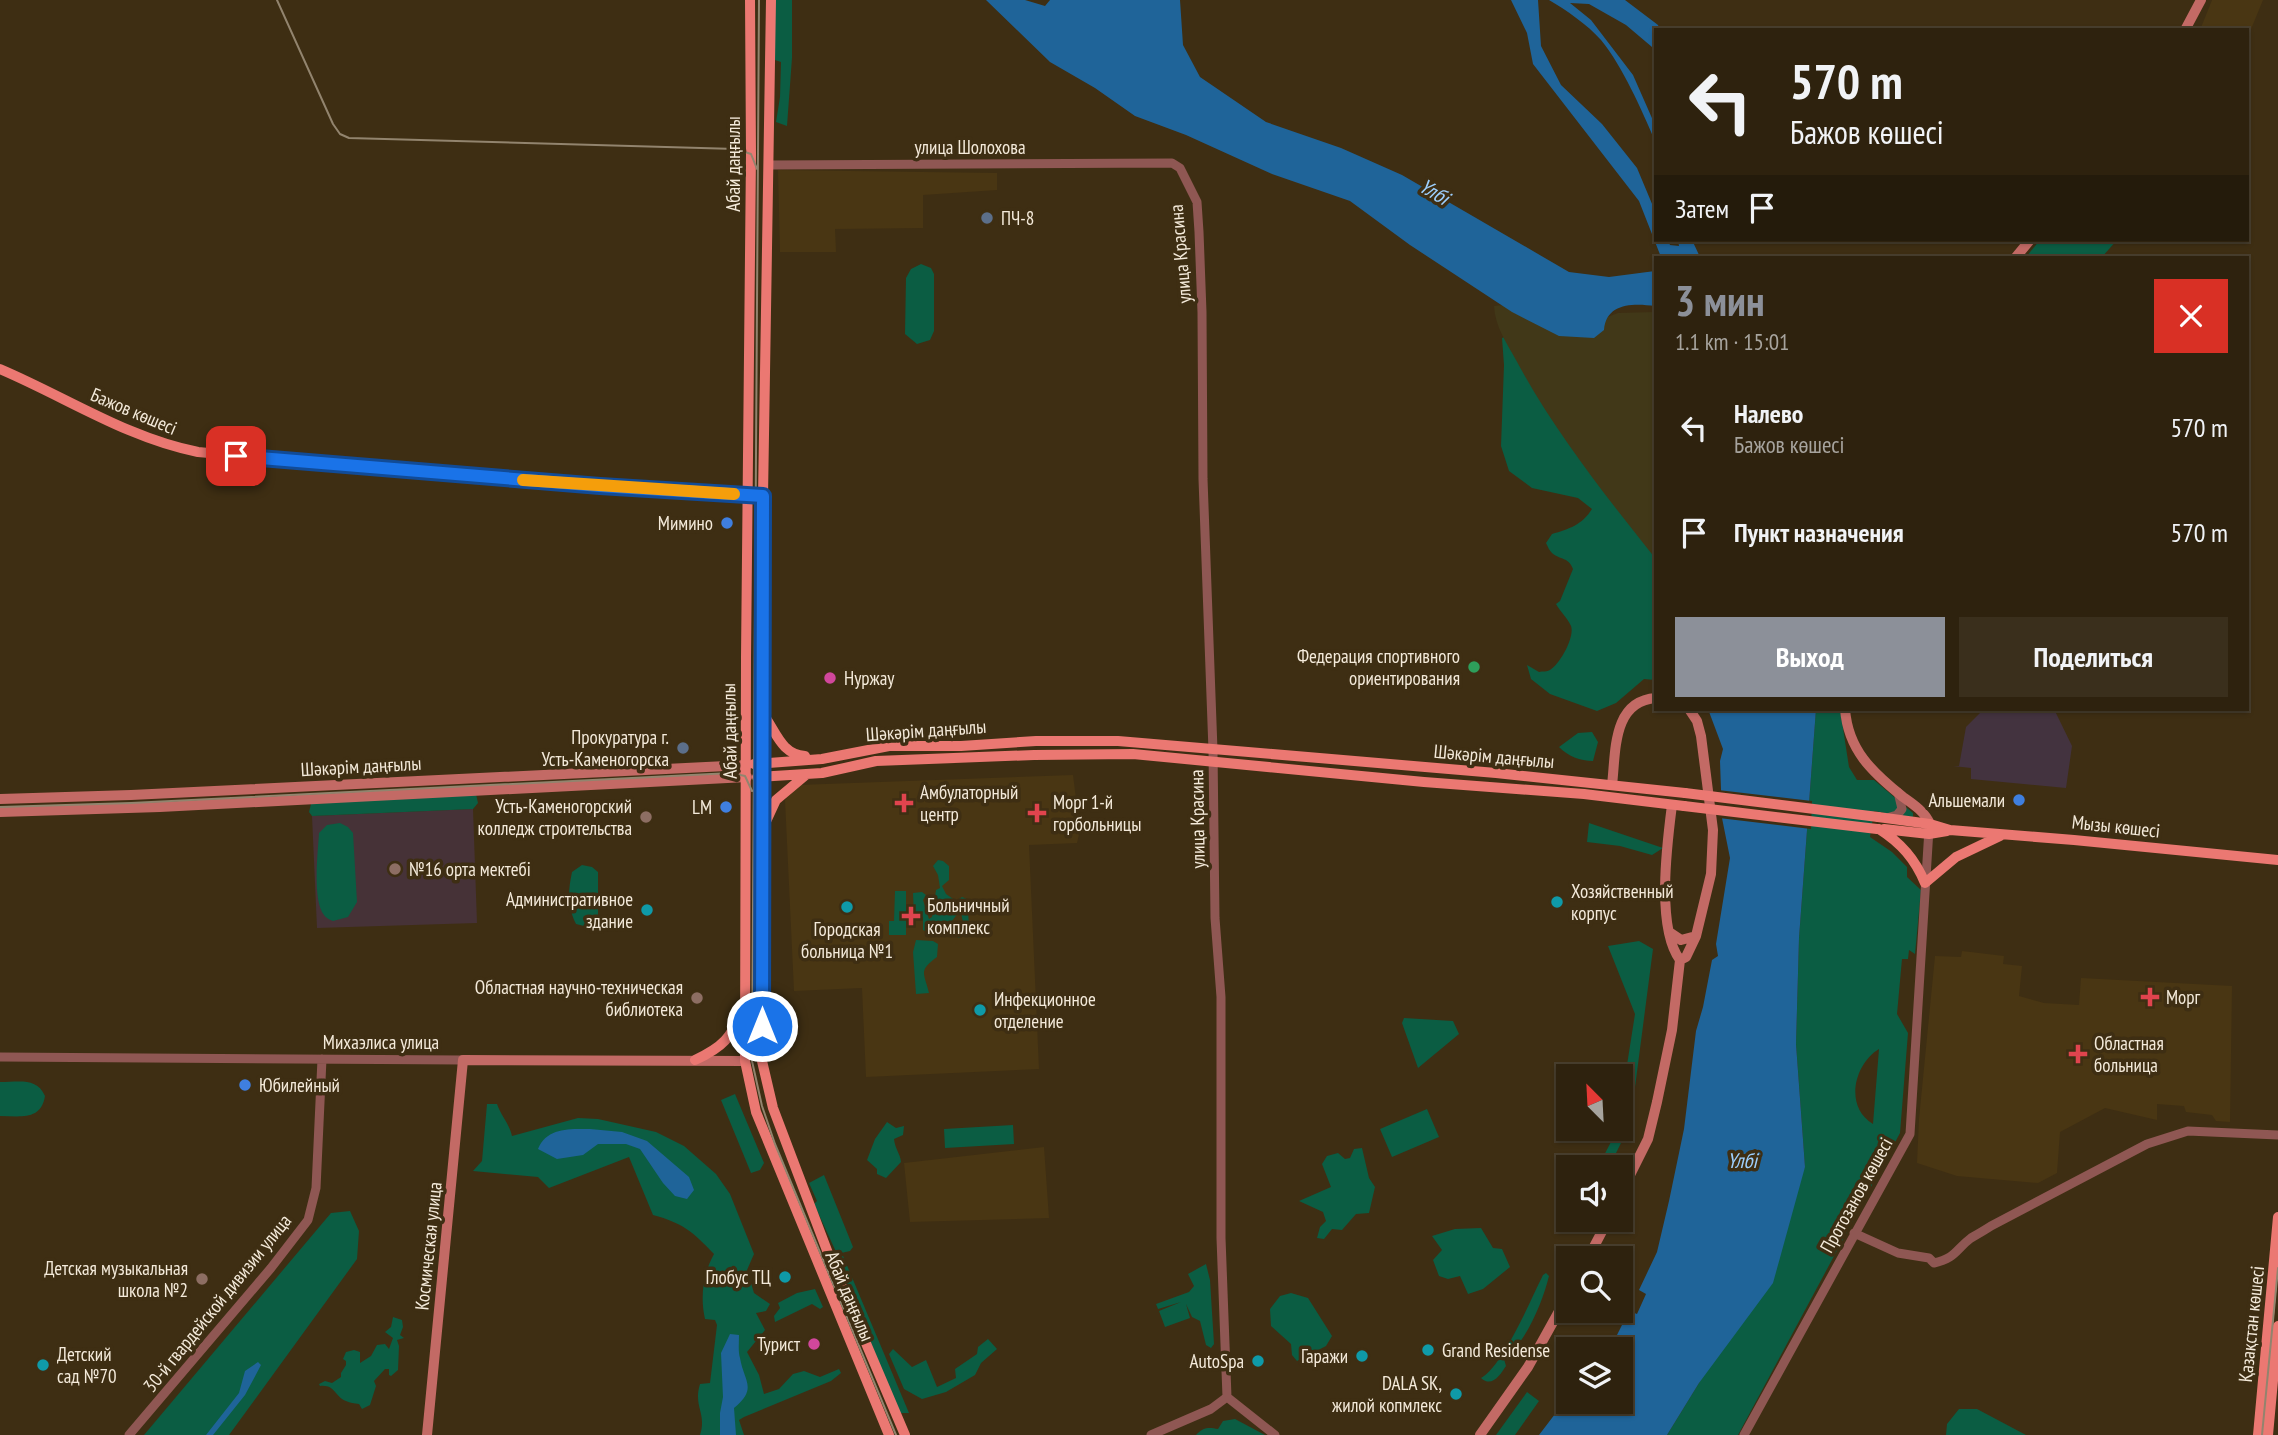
<!DOCTYPE html>
<html lang="ru">
<meta charset="utf-8">
<style>
:root{--surface:#2e220e;--page:#3a2f1c;--text:#f1f3f6;--muted:#a7a49e;--line:#493f2e;--accent:#8c9099}
body{margin:0;font-family:"PT Sans Narrow",sans-serif;background:var(--page);color:var(--text);height:100vh;display:flex;flex-direction:column;font-size:26px;white-space:nowrap}
*{box-sizing:border-box;margin:0}
p{font-size:23px;color:var(--muted)}
.icon{flex:none;width:38px;height:38px;fill:none;stroke:currentColor;stroke-width:2;stroke-linecap:round;stroke-linejoin:round}
.map{position:relative;flex:1;overflow:hidden}
.panel{position:absolute;left:1654px;top:256px;width:595px;height:455px;display:flex;flex-direction:column;background:var(--surface);border-radius:0px;box-shadow:0 2px 5px #0004,0 0 0 2px var(--line)}
.panel>*{flex:none}
.banner{position:absolute;left:1654px;top:28px;width:595px;height:214px;border-radius:0px;box-shadow:0 2px 5px #0004,0 0 0 2px var(--line);background:#2e220e;color:var(--text);overflow:hidden}
.needle{width:46px;rotate:336deg}
.buttons{position:absolute;left:1556px;top:1064px;display:grid;gap:14px}
.buttons a{display:grid;place-items:center;width:77px;height:77px;border-radius:0px;background:var(--surface);box-shadow:0 2px 5px #0004,0 0 0 2px var(--line);font-size:35px}
.pin{position:absolute;display:grid;place-items:center;width:60px;height:60px;color:#fff;margin:-30px;border-radius:14px;box-shadow:0 4px 10px #0006}
.me{position:absolute;width:77px;margin:-38px;rotate:0deg;stroke-linejoin:round;filter:drop-shadow(0 0 5px #0008)}
.turn{display:flex;align-items:center;gap:24px;height:147px;padding:0 21px;font-size:32px}
.turn .icon{width:91px;height:91px;stroke-width:2.5}
.turn b{display:block;font-size:49px;line-height:60px}
.then{display:flex;align-items:center;height:66px;padding:0 21px;background:#0003;gap:14px;font-size:26px}
.round{display:grid;place-items:center;flex:none;width:74px;height:74px;border-radius:0px;background:var(--page)}
.headline{display:flex;align-items:center;justify-content:space-between;height:119px;padding:0 21px}
h1{font-size:42px;font-weight:700;line-height:52px;color:var(--accent)}
.primary-button{display:flex;gap:14px;margin-top:auto;padding:14px 21px}
.primary-button a{flex:1;height:80px;border-radius:0px;background:var(--accent);color:#fff;font-size:28px;font-weight:700;line-height:80px;text-align:center}
.primary-button a+a{background:var(--page);color:var(--text)}
ul{padding:0;list-style:none}
li{display:flex;align-items:center;gap:21px;height:105px;padding:0 21px}
li div{flex:1}
li b{display:block;font-size:26px}
li em{font-style:normal}
.map>svg:first-child{display:block}
.commercial{fill:#43333f}
.built{fill:#493613}
.education{fill:#463237}
.green{fill:#0b5d43;fill-rule:evenodd}
.sand{fill:#413818}
.water{fill:#1f6499}
.pier{fill:#3e2e13}
.lines{fill:none;stroke-linecap:round;stroke-linejoin:round}
.tertiary{stroke:#8f5753;stroke-width:9}
.secondary{stroke:#c36a65;stroke-width:10}
.primary{stroke:#eb7872;stroke-width:10}
.tram{stroke:#92846e;stroke-width:2}
.primary-bridge{stroke:#eb7872;stroke-width:10}
.route-casing{stroke:#114b97;stroke-width:18}
.route{stroke:#1a73e8;stroke-width:12}
.slow{stroke:#f59e0b;stroke-width:12}
.service-dot{fill:#5c6f8a;stroke:#3e2e13;stroke-width:2.5}
.shop-dot{fill:#3f7fe0;stroke:#3e2e13;stroke-width:2.5}
.leisure-dot{fill:#2e9e5b;stroke:#3e2e13;stroke-width:2.5}
.hotel-dot{fill:#d1479c;stroke:#3e2e13;stroke-width:2.5}
.health-dot{fill:#e0444e;stroke:#3e2e13;stroke-width:2.5}
.education-dot{fill:#8d6e63;stroke:#3e2e13;stroke-width:2.5}
.culture-dot{fill:#0f9aa8;stroke:#3e2e13;stroke-width:2.5}
.labels{text-anchor:middle;stroke-width:7;stroke-linejoin:round;paint-order:stroke}
.street-label{font-size:19px;fill:#f4eada;stroke:#3e2e13}
.poi-label{font-size:19px;fill:#f4eada;stroke:#3e2e13;text-anchor:end}
.water-label{font-size:21px;font-style:italic;fill:#9dcffd;stroke:#3e2e13}
</style>
<div class="map">
<svg width="2278" height="1435" viewBox="0 0 2278 1435">
<rect width="100%" height="100%" fill="#3e2e13"/>
<!-- commercial -->
<path class="commercial" d="M1984,709H2054L2072,746L2066,788L1971,779V768L1953,766H1959L1966,727Z"/>
<!-- built -->
<path class="built" d="M2212,0H2263L2247,39V30H2200Z
M778,170L997,173V190L923,195V228L835,229L836,252H780Z
M1073,775L1080,830L1077,843L1029,845L1039,1069L866,1077L862,988L794,991L785,800L798,785Z
M1962,951L2004,956L2003,964L2022,966L2019,996L2044,1003L2079,1005L2081,978L2232,986L2230,1122L2216,1121L2212,1115L2186,1112L2184,1106L2157,1104V1120L2105,1108L2060,1132L2057,1173L2038,1183L1957,1176L1917,1163L1919,1119L1935,956L1961,957Z
M1044,1147L1049,1218L910,1222L904,1163Z"/>
<!-- education -->
<path class="education" d="M473,809L477,923L317,928L312,816Z"/>
<!-- green -->
<path class="green" d="M775,0H792V58L787,126L776,122L780,97L781,62L775,60Z
M2040,240H2117L2102,257H2026Z
M921,264L931,268L934,274V331L930,340L917,344L905,334L906,278L911,269Z
M1525,329L1655,463V680L1644,679L1616,703L1597,711L1550,694L1531,679L1527,665L1539,672C1543,671 1547,672 1550,670C1560,664 1575,637 1571,626C1568,619 1560,611 1556,604L1560,601L1573,569C1569,557 1560,560 1552,553C1549,550 1548,547 1546,543L1552,534C1569,529 1582,525 1592,509L1578,498L1532,488L1509,471L1501,446L1504,365L1502,338Z
M1816,709H1840L1849,767L1857,780H1874L1913,813V818L1874,811L1870,837L1892,852L1907,867V877L1921,890L1915,954L1909,950L1908,959H1902L1897,1014L1908,1033L1900,1133L1738,1435H1667L1699,1383L1805,1167L1796,1044L1799,938ZM1879,1049L1873,1124C1844,1107 1854,1064 1879,1049Z
M1592,732L1598,742L1593,761C1580,761 1568,756 1559,747L1578,733Z
M476,794L478,803L473,809L312,816L309,812L311,804Z
M340,823L348,827L353,833L357,902L348,917L333,921C330,920 325,917 324,915C312,900 318,852 319,833L327,825Z
M1589,823L1663,848L1652,855L1620,846L1587,842Z
M938,860L943,861L949,866V880L942,886L946,894L956,901L962,897L967,899L969,925L963,922L961,913H958L952,921L954,926L962,929L963,933L959,938L945,929L940,935H933L923,930V917H914L913,893L922,892L926,895L923,900L929,919L932,917L936,890L940,888L938,875L933,866Z
M582,865L592,867L598,872V917L596,923L588,927L576,924C567,906 568,891 572,872Z
M895,891H906V935H889V921H894Z
M916,940L933,941L938,944L937,957C918,971 924,972 929,993L916,994L913,952Z
M1639,941L1653,949L1634,1095L1621,1143L1609,1167H1598L1613,1138L1615,1129H1620L1621,1103L1635,1014L1608,946Z
M1404,1018L1453,1021L1459,1034L1418,1068L1402,1023Z
M0,1082C19,1082 37,1077 45,1096C41,1121 20,1116 0,1116Z
M735,1094L764,1163L760,1170L751,1173L721,1100Z
M487,1104H497C501,1116 509,1123 512,1136L578,1118L598,1119L656,1132L684,1146L716,1174L730,1194L754,1254L747,1270L754,1293L770,1304L766,1311L756,1313L765,1330L747,1352L759,1375L764,1394L779,1389L793,1374L804,1371L820,1377L839,1369L841,1373L831,1381L744,1417L739,1420L744,1435H700C707,1413 693,1407 700,1384L710,1383L717,1325L715,1320L705,1319C700,1297 703,1274 714,1254C693,1232 683,1223 653,1215L629,1157L549,1188L538,1177L473,1171L482,1161Z
M1427,1109L1439,1137L1392,1157L1380,1129Z
M887,1122L896,1128L904,1126L903,1135L894,1139C895,1149 900,1153 901,1162L886,1178L877,1174V1169L867,1160L875,1139Z
M1013,1125L1014,1144L945,1148L944,1129Z
M1362,1148L1369,1178L1375,1187L1369,1213L1356,1214L1342,1230L1332,1229L1324,1239L1317,1238L1320,1227L1326,1221L1323,1212L1299,1201L1331,1187L1322,1164L1327,1156L1338,1153L1345,1159L1350,1158L1354,1149Z
M824,1175L853,1247L850,1251L837,1254L814,1204L817,1201L809,1183Z
M350,1211L359,1231L357,1259L229,1435H144L331,1213Z
M1481,1228L1493,1248L1502,1249L1510,1267L1483,1289L1468,1294L1460,1276L1448,1279L1439,1276L1433,1260L1442,1250L1432,1236L1455,1229Z
M843,1256L909,1413H900L836,1259Z
M1206,1264L1210,1280L1214,1344L1211,1348L1206,1345L1200,1321L1192,1317L1186,1304L1190,1318L1165,1327L1159,1311L1181,1302L1158,1309L1156,1304L1189,1292L1194,1286L1188,1274Z
M1546,1273L1549,1276C1543,1301 1526,1343 1504,1359L1506,1366C1500,1375 1492,1388 1481,1378C1503,1366 1531,1299 1543,1275Z
M815,1289L823,1307L820,1309L812,1304L775,1322L774,1316L780,1308L778,1303L797,1293Z
M1291,1293L1308,1298L1332,1336L1326,1346L1297,1361L1292,1355L1291,1344L1271,1326L1270,1309L1280,1296Z
M393,1317L402,1320L403,1327L400,1335L404,1338L397,1340L399,1346L398,1370L391,1376L389,1375V1369H385L374,1381L376,1386L370,1405L362,1409L359,1404C354,1403 350,1403 346,1401C335,1397 335,1384 320,1386L319,1384L325,1381L332,1383L341,1377V1373L346,1365V1361L343,1359L346,1352L354,1350L360,1352V1363L371,1356L377,1345L385,1344L389,1349L393,1338L385,1332L391,1327Z
M988,1339L997,1349L981,1363L975,1375L946,1392L922,1399L904,1389L889,1354L893,1349L912,1367L926,1360L937,1387L956,1378L955,1369L977,1354L978,1347Z
M1527,1392L1539,1401L1515,1435H1496Z
M1959,1409H1977L2026,1435H1946L1947,1424Z
M1235,1419L1265,1435H1196C1203,1427 1209,1427 1218,1429L1223,1421Z"/>
<!-- sand -->
<path class="sand" d="M1503,305L1587,325L1618,313L1655,312V558C1605,495 1554,431 1516,360C1506,342 1495,326 1494,306Z"/>
<!-- water -->
<path class="water" d="M986,0H1025L1045,6L1050,0H1180L1183,45L1200,77L1266,122L1341,148L1402,175L1569,272L1609,277L1655,271V306C1633,303 1606,303 1604,330L1594,338L1559,336L1512,312L1410,245L1350,201L1272,174L1186,135L1135,116L1095,88L1050,62Z
M1511,0H1538L1541,46L1561,85L1602,124L1637,168L1655,211L1656,240H1668L1670,245L1679,246L1678,240H1692L1700,257H1661L1639,201L1533,64L1527,33Z
M1549,0H1625L1658,25L1660,30H1656L1655,57L1652,47L1626,25L1589,4L1570,3L1591,20L1633,75L1655,125V141C1641,109 1623,67 1601,40C1588,25 1566,10 1549,0Z
M1708,709H1816L1799,938L1796,1044L1805,1167L1773,1283L1699,1383L1667,1435H1539L1568,1397V1402H1620V1349H1610L1629,1311L1637,1314L1646,1294L1639,1290L1657,1252L1669,1201L1684,1129L1696,1031L1703,1007L1712,960L1718,956L1716,944L1730,858L1722,818L1720,761L1723,749Z
M590,1129L622,1132L647,1141L689,1177L694,1190L687,1199L675,1196L663,1183L640,1149L626,1144H598L583,1155L557,1159L538,1149C547,1127 570,1129 590,1129Z
M730,1334L739,1335C739,1343 738,1351 740,1358C744,1382 758,1388 734,1408L736,1435H720V1413L723,1397L721,1353Z
M258,1362L261,1365L245,1395L213,1435H206L239,1393L245,1371Z"/>
<!-- pier -->
<path class="pier" d="M1718,790L1812,801L1811,829L1719,818Z"/>
<g class="lines">
<!-- tertiary -->
<path class="tertiary" d="M769,165L1172,163L1180,168L1197,202L1199,232L1202,312L1203,479L1213,750L1215,918L1221,997V1238L1227,1397L1211,1409L1151,1435
M1890,817L1897,815L1902,809L1898,792
M0,1057L463,1060
M1854,1233L1898,1253L1929,1258L1934,1263C1956,1258 1955,1250 1971,1238C1978,1234 1985,1230 1991,1226L2147,1144L2188,1131L2278,1135
M1227,1397L1275,1435
M129,1435L271,1268L308,1220L316,1188L322,1059
M1744,1435L1910,1134L1929,829"/>
<!-- secondary -->
<path class="secondary" d="M2185,30L2201,0
M2016,257L2030,240
M1845,709C1848,750 1872,772 1903,797C1913,804 1925,812 1930,824
M1612,785C1616,752 1612,701 1656,698
M0,799L131,795L747,765
M1672,805C1667,844 1656,928 1680,960
M0,812L160,807L747,777
M1669,932L1681,940L1696,936
M1620,1195L1648,1139L1657,1102L1672,1030L1680,960L1686,957L1696,936L1711,874L1713,830L1701,736L1697,721L1689,709
M1588,1258L1608,1220
M427,1435L463,1060L745,1061
M1480,1435L1528,1367L1568,1295"/>
<!-- primary -->
<path class="primary" d="M750,0L751,154L746,657L745,1061L756,1112L889,1435
M771,0L763,497L762,1061L773,1108L831,1261L905,1435
M0,369C66,397 127,438 198,452L430,473L751,496
M762,713C776,730 780,754 805,756
M754,764L822,759L889,746H961L1036,741H1118L1496,773L1685,793
M757,777L822,773L876,761L1034,755L1133,754L1424,782L1584,794L1684,806
M1878,817L1930,824L1950,830L2074,840L2278,860
M763,828L776,800L807,774
M1879,829C1901,843 1915,859 1925,883L1956,857L2000,836
M1884,829L1929,834L1947,831
M695,1060C723,1047 731,1038 743,1009
M2258,1435L2278,1217
M2268,1435L2278,1326"/>
<!-- tram -->
<path class="tram" d="M277,0L333,124L340,134L349,138L736,149L751,154L757,169
M759,0L752,1061L762,1106L775,1144L896,1435
M0,807L131,803L731,773L745,776L752,791
M2262,1435L2278,1268"/>
<!-- primary-bridge -->
<path class="primary-bridge" d="M1685,793L1878,817
M1684,806L1877,829"/>
</g>
<g class="lines">
<defs>
<path id="route" d="M236,456L600,486L763,496L762,1026"/>
</defs>
<!-- route casing -->
<use href="#route" class="route-casing"/>
<!-- route -->
<use href="#route" class="route"/>
<!-- slow -->
<path class="slow" d="M523,480L734,494"/>
</g>
<!-- markers -->
<g class="service-dot">
<circle cx="987" cy="218" r="7"/>
<circle cx="683" cy="748" r="7"/>
</g>
<g class="shop-dot">
<circle cx="727" cy="523" r="7"/>
<circle cx="2019" cy="800" r="7"/>
<circle cx="726" cy="807" r="7"/>
<circle cx="245" cy="1085" r="7"/>
</g>
<circle class="leisure-dot" cx="1474" cy="667" r="7"/>
<g class="hotel-dot">
<circle cx="830" cy="678" r="7"/>
<circle cx="814" cy="1344" r="7"/>
</g>
<g class="health-dot">
<path d="M900.5 792.5h7v7h7v7h-7v7h-7v-7h-7v-7h7z"/>
<path d="M1033.5 802.5h7v7h7v7h-7v7h-7v-7h-7v-7h7z"/>
<path d="M907.5 905.5h7v7h7v7h-7v7h-7v-7h-7v-7h7z"/>
<path d="M2146.5 986.5h7v7h7v7h-7v7h-7v-7h-7v-7h7z"/>
<path d="M2074.5 1043.5h7v7h7v7h-7v7h-7v-7h-7v-7h7z"/>
</g>
<g class="education-dot">
<circle cx="646" cy="817" r="7"/>
<circle cx="395" cy="869" r="7"/>
<circle cx="697" cy="998" r="7"/>
<circle cx="202" cy="1279" r="7"/>
</g>
<g class="culture-dot">
<circle cx="1557" cy="902" r="7"/>
<circle cx="847" cy="907" r="7"/>
<circle cx="647" cy="910" r="7"/>
<circle cx="980" cy="1010" r="7"/>
<circle cx="785" cy="1277" r="7"/>
<circle cx="1428" cy="1350" r="7"/>
<circle cx="1362" cy="1356" r="7"/>
<circle cx="1258" cy="1361" r="7"/>
<circle cx="43" cy="1365" r="7"/>
<circle cx="1456" cy="1394" r="7"/>
</g>
<g class="labels">
<!-- street labels -->
<g class="street-label">
<text x="970" y="154">улица Шолохова</text>
<text transform="translate(733 164) rotate(-90)" y="7">Абай даңғылы</text>
<text transform="translate(1180 254) rotate(-95)" y="7">улица Красина</text>
<text transform="translate(134 411) rotate(23)" y="7">Бажов көшесі</text>
<text transform="translate(926 730) rotate(-4)" y="7">Шәкәрім даңғылы</text>
<text transform="translate(729 731) rotate(-91)" y="7">Абай даңғылы</text>
<text transform="translate(1494 756) rotate(5)" y="7">Шәкәрім даңғылы</text>
<text transform="translate(361 766) rotate(-3)" y="7">Шәкәрім даңғылы</text>
<text transform="translate(1197 819) rotate(-91)" y="7">улица Красина</text>
<text transform="translate(2116 826) rotate(6)" y="7">Мызы көшесі</text>
<text x="381" y="1049">Михаэлиса улица</text>
<text transform="translate(1856 1195) rotate(-61)" y="7">Протозанов көшесі</text>
<text transform="translate(428 1246) rotate(-84)" y="7">Космическая улица</text>
<text transform="translate(850 1296) rotate(67)" y="7">Абай даңғылы</text>
<text transform="translate(217 1303) rotate(-51)" y="7">30-й гвардейской дивизии улица</text>
<text transform="translate(2251 1324) rotate(-84)" y="7">Қазақстан көшесі</text>
</g>
<!-- poi labels -->
<g class="poi-label">
<text x="1001" y="225" text-anchor="start">ПЧ-8</text>
<text x="713" y="530">Мимино</text>
<text x="1460" y="663">Федерация спортивного<tspan x="1460" dy="22">ориентирования</tspan></text>
<text x="844" y="685" text-anchor="start">Нуржау</text>
<text x="669" y="744">Прокуратура г.<tspan x="669" dy="22">Усть-Каменогорска</tspan></text>
<text x="920" y="799" text-anchor="start">Амбулаторный<tspan x="920" dy="22">центр</tspan></text>
<text x="2005" y="807">Альшемали</text>
<text x="1053" y="809" text-anchor="start">Морг 1-й<tspan x="1053" dy="22">горбольницы</tspan></text>
<text x="632" y="813">Усть-Каменогорский<tspan x="632" dy="22">колледж строительства</tspan></text>
<text x="712" y="814">LM</text>
<text x="409" y="876" text-anchor="start">№16 орта мектебі</text>
<text x="1571" y="898" text-anchor="start">Хозяйственный<tspan x="1571" dy="22">корпус</tspan></text>
<text x="633" y="906">Административное<tspan x="633" dy="22">здание</tspan></text>
<text x="927" y="912" text-anchor="start">Больничный<tspan x="927" dy="22">комплекс</tspan></text>
<text x="847" y="936" text-anchor="middle">Городская<tspan x="847" dy="22">больница №1</tspan></text>
<text x="683" y="994">Областная научно-техническая<tspan x="683" dy="22">библиотека</tspan></text>
<text x="2166" y="1004" text-anchor="start">Морг</text>
<text x="994" y="1006" text-anchor="start">Инфекционное<tspan x="994" dy="22">отделение</tspan></text>
<text x="2094" y="1050" text-anchor="start">Областная<tspan x="2094" dy="22">больница</tspan></text>
<text x="259" y="1092" text-anchor="start">Юбилейный</text>
<text x="188" y="1275">Детская музыкальная<tspan x="188" dy="22">школа №2</tspan></text>
<text x="771" y="1284">Глобус ТЦ</text>
<text x="800" y="1351">Турист</text>
<text x="1442" y="1357" text-anchor="start">Grand Residense</text>
<text x="57" y="1361" text-anchor="start">Детский<tspan x="57" dy="22">сад №70</tspan></text>
<text x="1348" y="1363">Гаражи</text>
<text x="1244" y="1368">AutoSpa</text>
<text x="1442" y="1390">DALA SK,<tspan x="1442" dy="22">жилой копмлекс</tspan></text>
</g>
<!-- water labels -->
<g class="water-label">
<text transform="translate(1434 192) rotate(31)" y="7">Үлбі</text>
<text x="1742" y="1168">Үлбі</text>
</g>
</g>
</svg>
<div class="buttons">
<a><svg class="needle" viewBox="-14 -14 28 28"><path d="M0-13l5 13h-10z" fill="#e53935"/><path d="M0 13l5-13h-10z" fill="#a7a49e"/></svg></a>
<a><svg class="icon" aria-label="sound" viewBox="0 0 24 24"><path d="M4 9h4l5-4v14l-5-4H4zM17 9q2 3 0 6"/></svg></a>
<a><svg class="icon" aria-label="search" viewBox="0 0 24 24"><circle cx="10" cy="10" r="6"/><path d="M15 15l6 6"/></svg></a>
<a><svg class="icon" aria-label="layers" viewBox="0 0 24 24"><path d="M12 4l9 5-9 5-9-5zM3 14l9 5 9-5"/></svg></a>
</div>
<div class="pin" style="left:236px;top:456px;background:#d93025"><svg class="icon" aria-label="arrive" viewBox="0 0 24 24"><path d="M6 21V4h12l-3 4 3 4H6"/></svg></div>
<svg class="me" style="left:762px;top:1026px" viewBox="-20 -20 40 40"><circle r="17" fill="#1a73e8" stroke="#fff" stroke-width="3"/><path d="M0-11L8 9 0 5-8 9z" fill="#fff"/></svg>
<div class="banner">
<div class="turn"><svg class="icon" aria-label="left" viewBox="0 0 24 24"><path d="M17 20v-9H6M10 6l-5 5 5 5"/></svg><div><b>570 m</b>Бажов көшесі</div></div>
<div class="then">Затем<svg class="icon" aria-label="arrive" viewBox="0 0 24 24"><path d="M6 21V4h12l-3 4 3 4H6"/></svg></div>
</div>
<section class="panel">
<div class="headline"><div><h1>3 мин</h1><p>1.1 km · 15:01</p></div><a class="round" style="background:#d93025;color:#fff"><svg class="icon" aria-label="close" viewBox="0 0 24 24"><path d="M6 6l12 12M18 6L6 18"/></svg></a></div>
<ul>
<li><svg class="icon" aria-label="left" viewBox="0 0 24 24"><path d="M17 20v-9H6M10 6l-5 5 5 5"/></svg><div><b>Налево</b><p>Бажов көшесі</p></div><em>570 m</em></li>
<li><svg class="icon" aria-label="arrive" viewBox="0 0 24 24"><path d="M6 21V4h12l-3 4 3 4H6"/></svg><div><b>Пункт назначения</b></div><em>570 m</em></li>
</ul>
<div class="primary-button"><a>Выход</a><a>Поделиться</a></div>
</section>
</div>
